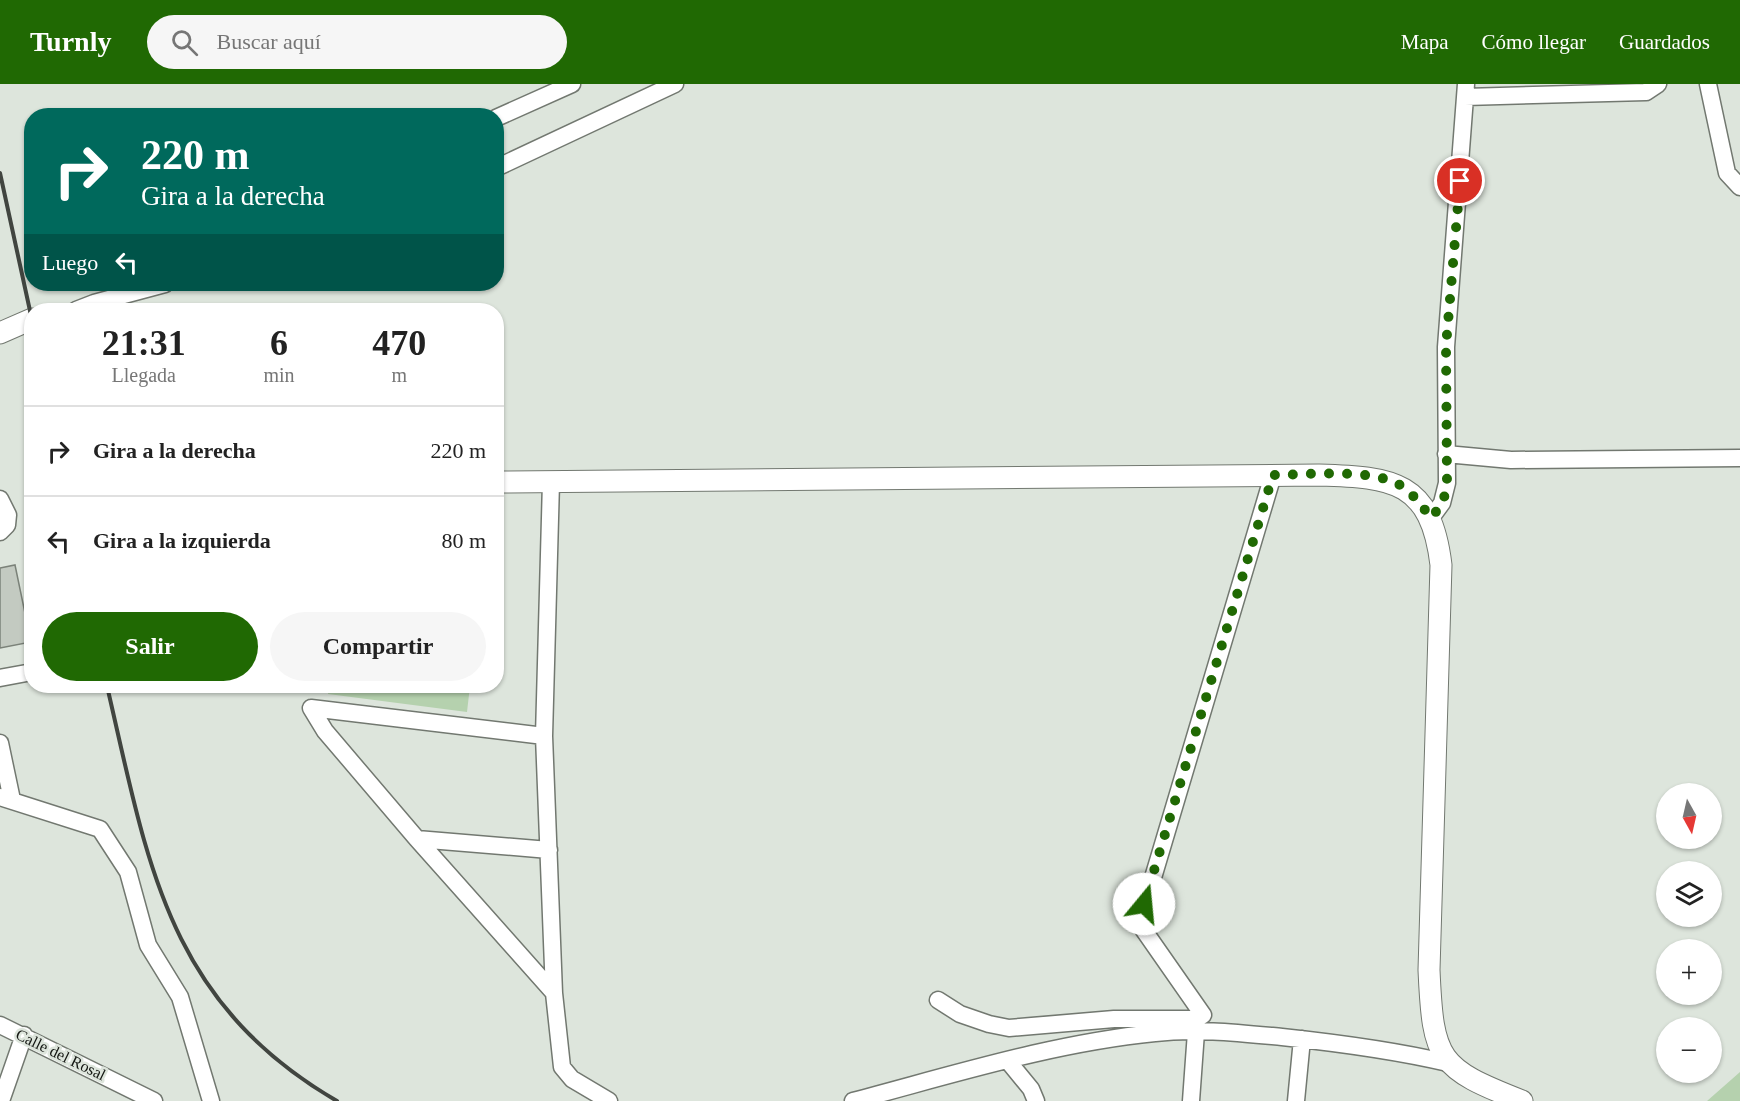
<!DOCTYPE html>
<html lang="es">
<meta charset="utf-8">
<style>
:root{--surface:#fff;--page:#f6f6f6;--text:#222;--muted:#767676;--line:#e0e0e0;--accent:#206903}
body{margin:0;font-family:Georgia,serif;background:var(--page);color:var(--text);height:100vh;display:flex;flex-direction:column;font-size:22px;white-space:nowrap}
*{box-sizing:border-box;margin:0}
p{font-size:20px;color:var(--muted)}
.icon{flex:none;width:33px;height:33px;fill:none;stroke:currentColor;stroke-width:2;stroke-linecap:round;stroke-linejoin:round}
.map{position:relative;flex:1;overflow:hidden}
.details{position:absolute;left:24px;top:219px;width:480px;height:390px;display:flex;flex-direction:column;background:var(--surface);border-radius:24px;box-shadow:0 2px 4px #0004}
.details>*{flex:none}
.guide{position:absolute;left:24px;top:24px;width:480px;height:183px;border-radius:24px;box-shadow:0 2px 4px #0004;background:#00695c;color:#fff;overflow:hidden}
.needle{width:39px;rotate:172deg}
.controls{position:absolute;left:1656px;top:699px;display:grid;gap:12px}
.controls a{display:grid;place-items:center;width:66px;height:66px;border-radius:50%;background:var(--surface);box-shadow:0 2px 4px #0004;font-size:30px}
.pin{position:absolute;display:grid;place-items:center;width:51px;height:51px;color:#fff;margin:-26px;border:3px solid #fff;border-radius:50%;box-shadow:0 2px 6px #0007}
.me{position:absolute;width:66px;margin:-33px;rotate:17deg;stroke-linejoin:round;filter:drop-shadow(0 0 4px #0008)}
.turn{display:flex;align-items:center;gap:21px;height:126px;padding:0 18px;font-size:27px}
.turn .icon{width:78px;height:78px;stroke-width:2.5}
.turn b{display:block;font-size:42px;line-height:51px}
.then{display:flex;align-items:center;height:57px;padding:0 18px;background:#0003;gap:12px;font-size:22px}
.eta{display:flex;justify-content:space-evenly;align-items:center;height:102px;text-align:center}
.eta b{font-size:36px;font-weight:800;line-height:42px}
.primary-button{display:flex;gap:12px;margin-top:auto;padding:12px 18px}
.primary-button a{flex:1;height:69px;border-radius:36px;background:var(--accent);color:#fff;font-size:24px;font-weight:800;line-height:69px;text-align:center}
.primary-button a+a{background:var(--page);color:var(--text)}
ul{padding:0;list-style:none}
li{display:flex;align-items:center;gap:18px;height:90px;padding:0 18px;border-top:2px solid var(--line)}
li div{flex:1}
li b{display:block;font-size:22px}
li em{font-style:normal}
header{display:flex;align-items:center;gap:36px;box-sizing:border-box;height:84px;padding:0 30px;background:var(--accent);color:#fff}
header strong{font-size:28px}
nav{display:flex;gap:33px;margin-inline-start:auto;font-size:21px}
.search{width:420px;height:54px;background:var(--page);display:flex;align-items:center;gap:15px;box-sizing:border-box;padding:0 21px;border-radius:33px;color:var(--muted);font-size:22px}
.map>svg:first-child{display:block}
.green{fill:#b5d1ae}
.building{fill:#c3cac1;stroke:#7b8279;stroke-width:1.5}
.lines{fill:none;stroke-linecap:round;stroke-linejoin:round}
.minor-casing{stroke:#727870;stroke-width:19}
.major-casing{stroke:#727870;stroke-width:23}
.minor{stroke:#fff;stroke-width:16}
.major{stroke:#fff;stroke-width:21}
.rail{stroke:#414540;stroke-width:4}
.route{stroke:#206903;stroke-width:10;stroke-dasharray:0 18}
.labels{text-anchor:middle;stroke-width:5;stroke-linejoin:round;paint-order:stroke}
.street-label{font-size:16px;fill:#131612;stroke:#dde5dc}
</style>
<header>
<strong>Turnly</strong>
<div class="search"><svg class="icon" aria-label="search" viewBox="0 0 24 24"><circle cx="10" cy="10" r="6"/><path d="M15 15l6 6"/></svg>Buscar aquí</div>
<nav><a>Mapa</a><a>Cómo llegar</a><a>Guardados</a></nav>
</header>
<div class="map">
<svg width="1740" height="1017" viewBox="0 0 1740 1017">
<rect width="100%" height="100%" fill="#dde5dc"/>
<!-- green -->
<path class="green" d="M329,602H470L467,628L328,610Z
M1740,988V1017H1707Z"/>
<!-- building -->
<path class="building" d="M15,481L31,558L0,564V484Z"/>
<g class="lines">
<defs>
<path id="minor" d="M1708,0L1727,89L1740,103
M1465,13L1646,8L1658,0
M496,34L572,0
M496,84L675,0
M76,226L94,219L165,200
M1446,370L1511,376L1740,374
M551,398L544,652L554,909L562,983L572,995L609,1017
M0,415L8,431L7,441L0,448
M1431,434L1442,419L1447,399L1446,263L1466,0
M0,594L32,588
M311,624L325,647L417,755L554,909
M311,624L544,652
M0,659L12,716
M0,713L100,745L128,788L148,861L180,913L211,1017
M417,755L549,766
M938,916L960,930L989,940L1009,944L1114,935H1196L1203,931L1143,845L1141,834L1273,391
M0,941L154,1017
M1008,977L1031,1005L1036,1017
M1,1017L24,951
M853,1017C952,991 1053,959 1155,949C1196,944 1240,949 1282,953C1338,959 1393,966 1448,979
M1191,1017L1196,948
M1296,1017L1302,955"/>
<path id="major" d="M0,249L32,235
M496,398L1319,391C1393,393 1431,397 1441,481L1429,886C1433,977 1438,984 1522,1017"/>
</defs>
<!-- minor casing -->
<use href="#minor" class="minor-casing"/>
<!-- major casing -->
<use href="#major" class="major-casing"/>
<!-- minor -->
<use href="#minor" class="minor"/>
<!-- major -->
<use href="#major" class="major"/>
<!-- rail -->
<path class="rail" d="M0,89L32,236
M107,602C148,778 166,917 337,1017"/>
</g>
<g class="lines">
<!-- route -->
<path class="route" d="M1144,820L1273,391C1308,391 1374,383 1403,403C1415,412 1422,422 1431,434L1443,419L1447,399L1446,262L1460,97"/>
</g>
<g class="labels">
<!-- street labels -->
<g class="street-label">
<text transform="translate(61 970) rotate(26)" y="6">Calle del Rosal</text>
</g>
</g>
</svg>
<div class="controls">
<a><svg class="needle" viewBox="-14 -14 28 28"><path d="M0-13l5 13h-10z" fill="#e53935"/><path d="M0 13l5-13h-10z" fill="#767676"/></svg></a>
<a><svg class="icon" aria-label="layers" viewBox="0 0 24 24"><path d="M12 4l9 5-9 5-9-5zM3 14l9 5 9-5"/></svg></a>
<a>+</a>
<a>−</a>
</div>
<div class="pin" style="left:1460px;top:97px;background:#d93025"><svg class="icon" aria-label="arrive" viewBox="0 0 24 24"><path d="M6 21V4h12l-3 4 3 4H6"/></svg></div>
<svg class="me" style="left:1144px;top:820px" viewBox="-20 -20 40 40"><circle r="19" fill="#fff"/><path d="M0-13L10 11 0 6-10 11z" fill="#206903"/></svg>
<div class="guide">
<div class="turn"><svg class="icon" aria-label="right" viewBox="0 0 24 24"><path d="M7 20v-9h11M14 6l5 5-5 5"/></svg><div><b>220 m</b>Gira a la derecha</div></div>
<div class="then">Luego<svg class="icon" aria-label="left" viewBox="0 0 24 24"><path d="M17 20v-9H6M10 6l-5 5 5 5"/></svg></div>
</div>
<section class="details">
<div class="eta">
<div><b>21:31</b><p>Llegada</p></div>
<div><b>6</b><p>min</p></div>
<div><b>470</b><p>m</p></div>
</div>
<ul>
<li><svg class="icon" aria-label="right" viewBox="0 0 24 24"><path d="M7 20v-9h11M14 6l5 5-5 5"/></svg><div><b>Gira a la derecha</b></div><em>220 m</em></li>
<li><svg class="icon" aria-label="left" viewBox="0 0 24 24"><path d="M17 20v-9H6M10 6l-5 5 5 5"/></svg><div><b>Gira a la izquierda</b></div><em>80 m</em></li>
</ul>
<div class="primary-button"><a>Salir</a><a>Compartir</a></div>
</section>
</div>
